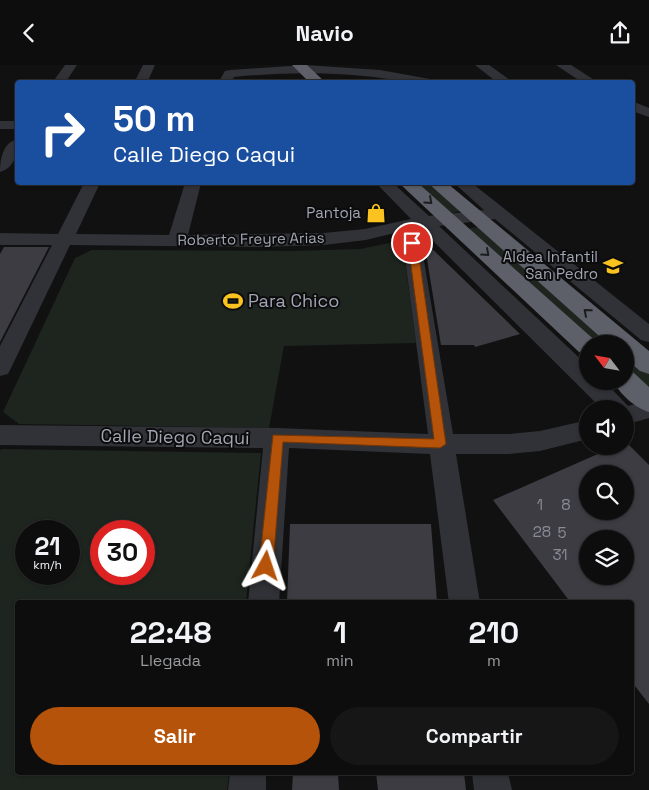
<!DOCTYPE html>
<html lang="es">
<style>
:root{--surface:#0d0d0e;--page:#161617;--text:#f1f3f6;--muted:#9a9c9e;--line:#2d2d2e;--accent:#b45309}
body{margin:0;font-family:"Space Grotesk",sans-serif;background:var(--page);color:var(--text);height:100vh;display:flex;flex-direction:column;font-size:19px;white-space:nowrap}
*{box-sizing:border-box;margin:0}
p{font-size:16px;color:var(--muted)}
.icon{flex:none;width:28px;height:28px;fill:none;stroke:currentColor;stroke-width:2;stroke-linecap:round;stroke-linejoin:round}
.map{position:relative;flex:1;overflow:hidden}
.details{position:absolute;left:15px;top:535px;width:619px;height:175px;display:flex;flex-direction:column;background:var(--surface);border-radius:5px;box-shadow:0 1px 4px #0004,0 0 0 1px var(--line)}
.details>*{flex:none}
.top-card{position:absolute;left:15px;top:15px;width:620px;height:105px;border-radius:5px;box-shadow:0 1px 4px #0004,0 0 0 1px var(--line);background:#1a4fa0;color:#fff;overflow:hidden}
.needle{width:32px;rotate:301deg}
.buttons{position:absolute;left:579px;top:270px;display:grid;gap:10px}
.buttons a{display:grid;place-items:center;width:55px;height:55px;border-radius:50%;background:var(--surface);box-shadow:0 1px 4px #0004,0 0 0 1px var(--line);font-size:25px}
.speed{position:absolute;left:15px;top:455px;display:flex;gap:10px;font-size:25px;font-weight:700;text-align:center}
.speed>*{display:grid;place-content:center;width:65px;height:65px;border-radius:50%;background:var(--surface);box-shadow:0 1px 4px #0004,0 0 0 1px var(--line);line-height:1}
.speed small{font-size:12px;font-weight:400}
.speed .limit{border:8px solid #d22;background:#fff;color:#111}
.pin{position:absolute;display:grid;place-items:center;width:42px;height:42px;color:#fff;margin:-21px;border:2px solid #fff;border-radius:50%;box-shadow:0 1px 5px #0007}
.me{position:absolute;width:55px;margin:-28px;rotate:5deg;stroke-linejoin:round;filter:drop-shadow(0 0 4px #0008)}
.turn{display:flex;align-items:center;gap:18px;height:105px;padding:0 15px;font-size:22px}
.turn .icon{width:65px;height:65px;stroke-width:2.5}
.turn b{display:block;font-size:35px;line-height:42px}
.eta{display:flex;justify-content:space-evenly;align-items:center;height:85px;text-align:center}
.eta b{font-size:30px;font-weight:600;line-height:35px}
.action{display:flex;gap:10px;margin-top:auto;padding:10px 15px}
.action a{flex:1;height:58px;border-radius:30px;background:var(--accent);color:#fff;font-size:20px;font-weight:600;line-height:58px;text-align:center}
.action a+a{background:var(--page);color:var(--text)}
header{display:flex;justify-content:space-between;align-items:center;height:65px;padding:0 15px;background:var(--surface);font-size:22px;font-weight:600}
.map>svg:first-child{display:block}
.green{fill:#1d251e;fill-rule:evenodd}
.building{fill:#3c3c42;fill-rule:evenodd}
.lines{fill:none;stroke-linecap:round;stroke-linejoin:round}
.minor{fill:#313237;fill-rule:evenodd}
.highway{fill:#5d5f69;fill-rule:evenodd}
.oneway{stroke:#1c1d1f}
.route{fill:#b45309;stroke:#753606}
.labels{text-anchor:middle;stroke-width:4;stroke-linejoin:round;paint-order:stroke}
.far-poi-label{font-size:15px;fill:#a1a5b4;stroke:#0c0c0d;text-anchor:end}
.far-street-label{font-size:15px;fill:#a1a5b4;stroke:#0c0c0d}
.number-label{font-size:15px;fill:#888b98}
.poi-label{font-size:18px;fill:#a1a5b4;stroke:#0c0c0d;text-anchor:start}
.street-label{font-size:18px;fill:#a1a5b4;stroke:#0c0c0d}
</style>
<header><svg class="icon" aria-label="back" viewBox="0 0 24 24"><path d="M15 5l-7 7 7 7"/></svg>Navio<svg class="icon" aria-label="share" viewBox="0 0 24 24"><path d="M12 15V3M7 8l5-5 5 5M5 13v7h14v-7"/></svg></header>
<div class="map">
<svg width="649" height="725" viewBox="0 0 649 725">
<rect width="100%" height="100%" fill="#111112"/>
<!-- green -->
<path class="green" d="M417,118H430L461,146L452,148Z
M477,162H482L616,279H595L469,166L470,163Z
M394,177L403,181L416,278L284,281L269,363L19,359L3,347L75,193L92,185L292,186L360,184Z
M625,287L649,308V327L625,306Z
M2,384L261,388L246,537L18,538V708H229L227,725H0V385ZM26,466H69V509H26ZM101,466H144V509H101Z"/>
<!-- building -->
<path class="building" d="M424,176L520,269L475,282L474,280H441Z
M4,182H49L0,277V189Z
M626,377L649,400V639L631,616V538H571L493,435L616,381H625ZM588,409H625V446H588ZM588,474H625V511H588Z
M290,459H431L437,537H287Z
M293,708H338L339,725H292Z
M376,708H464L466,725H378Z"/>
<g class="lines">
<!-- minor -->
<path class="minor" d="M65,0H77L65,18H52Z
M143,0H155L147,18H134Z
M305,0L380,5L430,14L436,18C408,18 381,12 353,10C313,7 274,8 234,12L231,18H218L225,6L230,5Z
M475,0H489L514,18H498Z
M556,0H571L599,18H583Z
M632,36L649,43V52L632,46Z
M0,56H18V64H0Z
M18,74C18,87 15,103 0,107C0,94 3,77 18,74Z
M84,118H100L76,169L169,170L185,118H201L188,170L324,168L365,164L411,154L376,118H393L429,151L484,145L454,118H472L649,259V277L641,275L495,154L439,161L588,301V316H604L628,341L649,335V353L625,360V344H602L425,168L421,178L453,369H509L540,366L588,355V374L540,386L509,389H456L480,538H449L430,389L289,383L279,538H248L263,383L0,380V360L277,363L428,369L403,178L407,165L366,175L324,180L260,182L70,180L11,303L8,309L0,311V281L52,180H0V168L58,169Z
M230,708H266V725H228Z
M472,708H508L512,725H474Z"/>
<!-- highway -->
<path class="highway" d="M292,0H307L326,18H310Z
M399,118H418L599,279H588V289L579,287Z
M428,118H447L649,286V309L640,306L625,293V279H608Z
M625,306L634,308L649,322V347C635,343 620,329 613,316H625Z"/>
</g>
<!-- one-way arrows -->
<defs><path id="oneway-chevron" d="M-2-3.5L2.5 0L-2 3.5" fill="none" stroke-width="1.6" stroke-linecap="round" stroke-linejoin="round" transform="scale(1.25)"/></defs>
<g class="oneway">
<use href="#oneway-chevron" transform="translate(429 136) rotate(42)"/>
<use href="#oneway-chevron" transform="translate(486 188) rotate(42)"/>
<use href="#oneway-chevron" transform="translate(587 247) rotate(-139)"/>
</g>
<!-- route -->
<path class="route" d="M412,175L417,178L446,379L440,383L283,377L273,501L271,505L266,507L261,505L259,501L273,370L434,374L408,178Z"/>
<!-- icons -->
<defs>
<symbol id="shop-bare" viewBox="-9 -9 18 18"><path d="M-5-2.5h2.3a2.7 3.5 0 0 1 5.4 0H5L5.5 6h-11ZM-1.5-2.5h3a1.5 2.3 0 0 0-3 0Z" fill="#fac320" stroke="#0c0c0d" stroke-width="2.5" paint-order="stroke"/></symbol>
<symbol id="school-bare" viewBox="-9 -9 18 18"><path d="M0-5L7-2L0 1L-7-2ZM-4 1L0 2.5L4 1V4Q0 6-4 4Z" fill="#fac320" stroke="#0c0c0d" stroke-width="2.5" paint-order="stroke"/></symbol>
<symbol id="stadium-bare" viewBox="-9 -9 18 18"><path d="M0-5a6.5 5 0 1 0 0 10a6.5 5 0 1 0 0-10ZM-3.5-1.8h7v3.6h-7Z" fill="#fac320" stroke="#0c0c0d" stroke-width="2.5" paint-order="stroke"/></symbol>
</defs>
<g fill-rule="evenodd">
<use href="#shop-bare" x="362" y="134" width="28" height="28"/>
<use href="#school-bare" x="599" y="187" width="28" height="28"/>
<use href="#stadium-bare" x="219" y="222" width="28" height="28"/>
</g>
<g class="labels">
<!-- far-poi labels -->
<g class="far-poi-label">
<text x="361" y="153">Pantoja</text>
<text x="598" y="197">Aldea Infantil<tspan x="598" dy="17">San Pedro</tspan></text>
</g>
<!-- far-street labels -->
<g class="far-street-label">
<text transform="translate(251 174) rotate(-1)" y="5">Roberto Freyre Arias</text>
</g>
<!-- number labels -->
<g class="number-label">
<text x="540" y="445">1</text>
<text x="566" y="445">8</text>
<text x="542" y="472">28</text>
<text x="562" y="473">5</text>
<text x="560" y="495">31</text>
</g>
<!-- poi labels -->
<g class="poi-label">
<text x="248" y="242">Para Chico</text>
</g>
<!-- street labels -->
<g class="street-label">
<text transform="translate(175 372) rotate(1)" y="6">Calle Diego Caqui</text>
</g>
</g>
</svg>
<div class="buttons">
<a><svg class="needle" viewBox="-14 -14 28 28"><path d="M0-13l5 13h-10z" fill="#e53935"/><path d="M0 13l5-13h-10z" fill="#9a9c9e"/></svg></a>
<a><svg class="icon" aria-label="sound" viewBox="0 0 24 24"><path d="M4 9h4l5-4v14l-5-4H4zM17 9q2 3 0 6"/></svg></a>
<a><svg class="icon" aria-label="search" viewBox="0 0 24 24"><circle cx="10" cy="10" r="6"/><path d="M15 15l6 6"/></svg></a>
<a><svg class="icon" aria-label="layers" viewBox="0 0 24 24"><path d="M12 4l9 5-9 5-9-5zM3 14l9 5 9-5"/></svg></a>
</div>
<div class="speed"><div>21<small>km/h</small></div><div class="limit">30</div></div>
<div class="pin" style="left:412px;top:178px;background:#d93025"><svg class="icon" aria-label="arrive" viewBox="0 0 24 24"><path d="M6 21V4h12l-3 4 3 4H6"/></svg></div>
<svg class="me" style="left:266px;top:501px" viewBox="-20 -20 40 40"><path d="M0-17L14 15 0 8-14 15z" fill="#b45309" stroke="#fff" stroke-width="4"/></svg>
<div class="top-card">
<div class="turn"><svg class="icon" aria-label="right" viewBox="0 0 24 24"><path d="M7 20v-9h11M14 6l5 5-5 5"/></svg><div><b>50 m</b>Calle Diego Caqui</div></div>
</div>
<section class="details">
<div class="eta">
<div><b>22:48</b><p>Llegada</p></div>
<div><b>1</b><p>min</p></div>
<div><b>210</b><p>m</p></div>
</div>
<div class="action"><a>Salir</a><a>Compartir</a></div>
</section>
</div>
